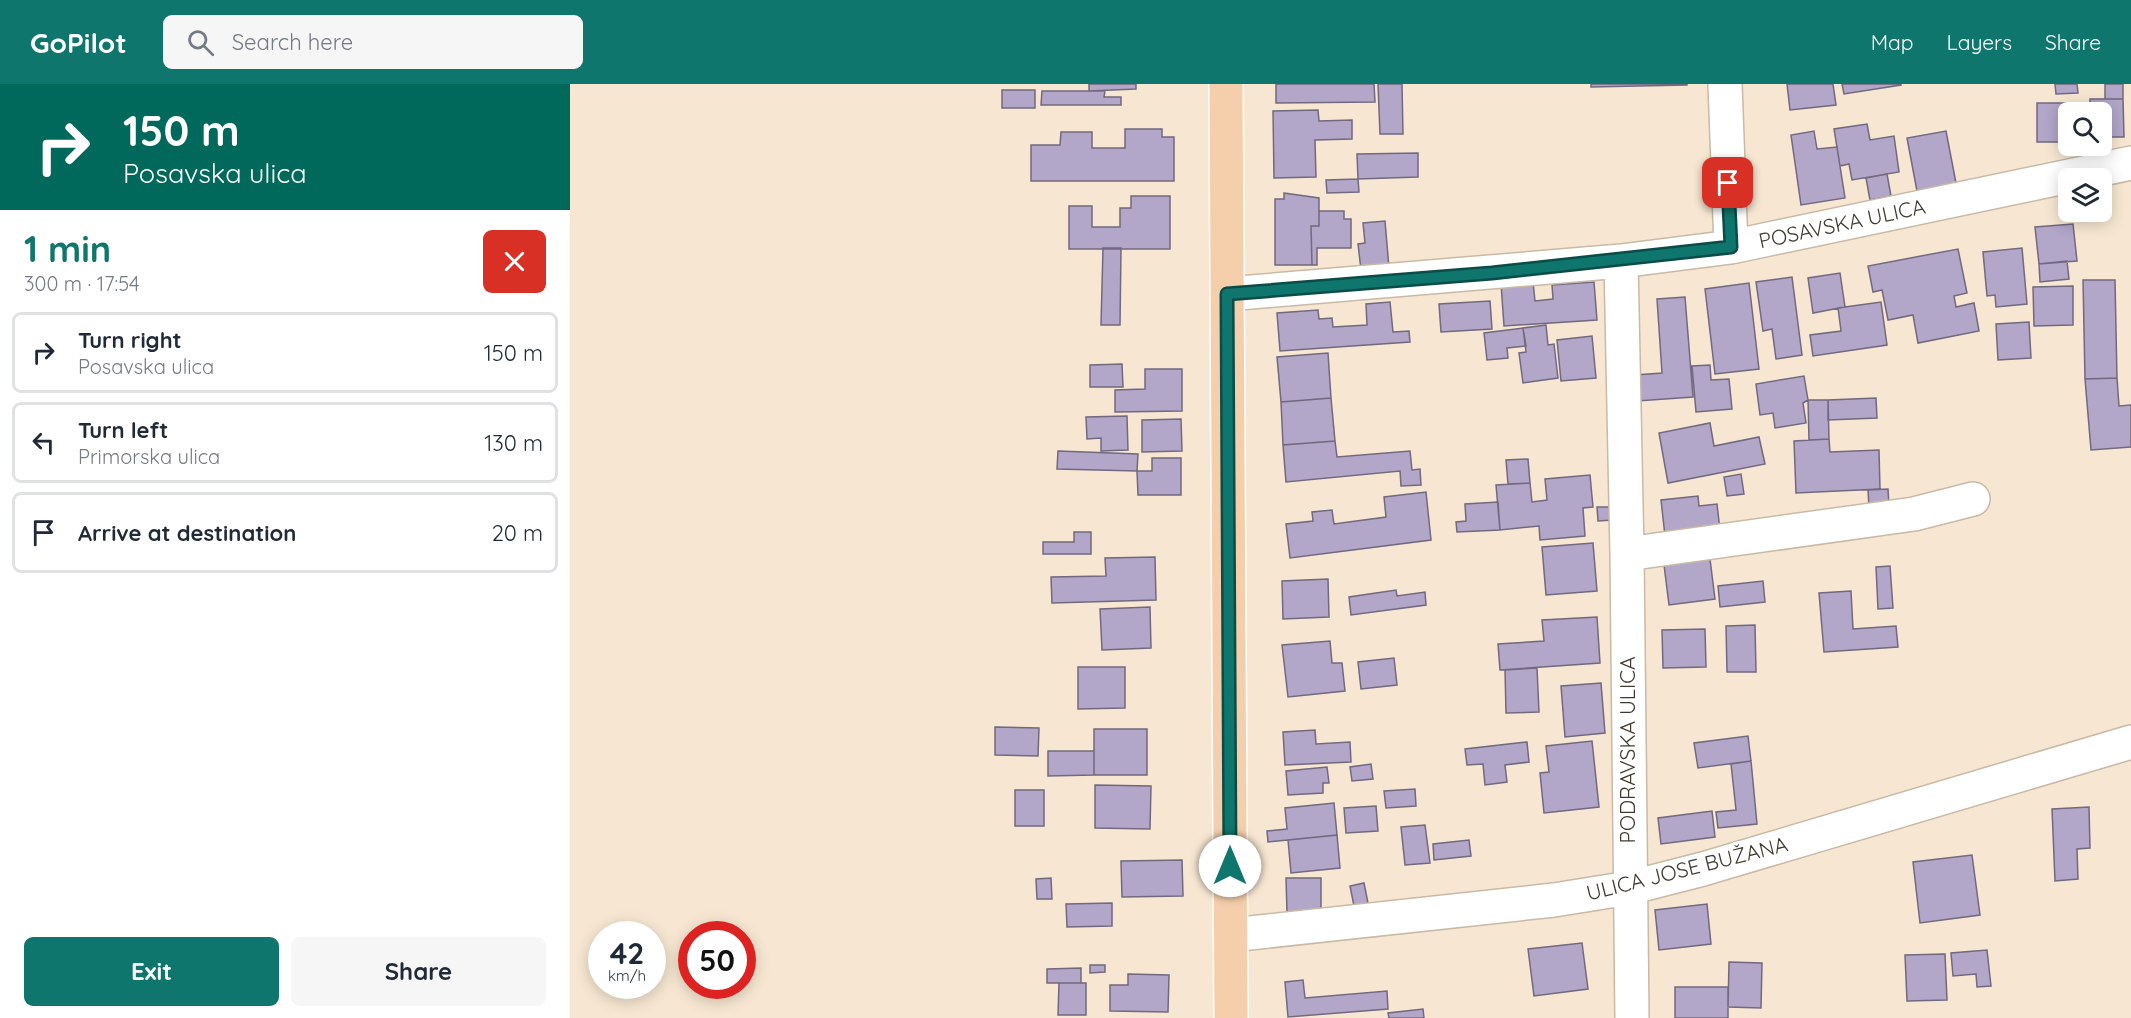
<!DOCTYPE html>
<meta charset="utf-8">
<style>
:root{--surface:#fff;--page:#f6f6f7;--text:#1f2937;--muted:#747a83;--line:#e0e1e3;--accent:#0f766e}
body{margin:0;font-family:Quicksand,sans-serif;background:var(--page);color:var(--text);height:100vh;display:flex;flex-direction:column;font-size:22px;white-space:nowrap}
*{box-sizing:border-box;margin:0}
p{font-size:20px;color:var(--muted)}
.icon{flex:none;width:33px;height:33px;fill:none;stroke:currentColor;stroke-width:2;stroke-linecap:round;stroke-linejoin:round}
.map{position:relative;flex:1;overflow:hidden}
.side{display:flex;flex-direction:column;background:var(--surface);width:570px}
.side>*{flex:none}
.guide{background:#00695c;color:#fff;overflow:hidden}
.tools{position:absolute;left:1488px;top:18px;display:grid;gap:12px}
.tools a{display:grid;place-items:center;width:54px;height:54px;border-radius:9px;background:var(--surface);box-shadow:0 3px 15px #0003;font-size:30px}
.speed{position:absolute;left:18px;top:837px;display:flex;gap:12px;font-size:30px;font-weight:700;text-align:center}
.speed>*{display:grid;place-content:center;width:78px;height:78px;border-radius:50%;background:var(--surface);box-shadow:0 3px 15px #0003;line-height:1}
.speed small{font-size:15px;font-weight:400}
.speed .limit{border:9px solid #d22;background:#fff;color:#111}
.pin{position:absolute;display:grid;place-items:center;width:51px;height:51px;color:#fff;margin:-26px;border-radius:12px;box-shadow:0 3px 9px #0006}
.me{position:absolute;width:66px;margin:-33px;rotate:0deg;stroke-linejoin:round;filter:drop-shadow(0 0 4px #0008)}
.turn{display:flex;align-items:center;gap:21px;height:126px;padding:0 24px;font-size:27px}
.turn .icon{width:78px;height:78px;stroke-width:2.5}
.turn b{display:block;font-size:42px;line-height:51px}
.round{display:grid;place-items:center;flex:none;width:63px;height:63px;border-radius:9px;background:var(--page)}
.headline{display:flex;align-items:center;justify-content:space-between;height:102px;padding:0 24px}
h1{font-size:36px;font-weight:800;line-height:45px;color:var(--accent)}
.button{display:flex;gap:12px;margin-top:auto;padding:12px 24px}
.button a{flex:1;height:69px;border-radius:9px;background:var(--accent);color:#fff;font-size:24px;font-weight:800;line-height:69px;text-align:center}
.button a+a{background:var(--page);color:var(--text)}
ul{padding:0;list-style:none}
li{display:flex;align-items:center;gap:18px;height:81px;margin:0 12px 9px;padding:0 12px;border:3px solid var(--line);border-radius:9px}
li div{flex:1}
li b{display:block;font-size:22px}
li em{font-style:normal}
header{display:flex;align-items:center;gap:36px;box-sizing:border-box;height:84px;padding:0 30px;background:var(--accent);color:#fff}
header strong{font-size:28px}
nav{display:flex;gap:33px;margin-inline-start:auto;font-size:21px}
.search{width:420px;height:54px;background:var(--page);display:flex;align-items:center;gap:15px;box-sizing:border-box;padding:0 21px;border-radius:9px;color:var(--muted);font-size:22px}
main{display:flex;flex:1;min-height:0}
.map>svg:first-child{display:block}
.building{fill:#b2a6c9;stroke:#71697e;stroke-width:1.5}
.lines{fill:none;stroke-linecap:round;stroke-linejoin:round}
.minor-casing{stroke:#c9b9a5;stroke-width:36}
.major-casing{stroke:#fff;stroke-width:36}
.minor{stroke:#fff;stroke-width:33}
.major{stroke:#f5ceac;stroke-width:33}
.route-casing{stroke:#0a4d48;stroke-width:15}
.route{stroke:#0f766e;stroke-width:10}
.labels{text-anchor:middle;stroke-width:6;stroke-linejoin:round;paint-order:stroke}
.street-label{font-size:21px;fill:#403a31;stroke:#fff}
</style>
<header>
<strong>GoPilot</strong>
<div class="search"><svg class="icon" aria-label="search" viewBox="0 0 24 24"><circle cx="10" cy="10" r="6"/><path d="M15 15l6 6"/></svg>Search here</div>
<nav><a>Map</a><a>Layers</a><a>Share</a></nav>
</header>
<main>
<section class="side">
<div class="guide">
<div class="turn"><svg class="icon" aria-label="right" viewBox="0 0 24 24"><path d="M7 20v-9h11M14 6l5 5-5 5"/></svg><div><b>150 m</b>Posavska ulica</div></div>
</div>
<div class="headline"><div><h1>1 min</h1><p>300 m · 17:54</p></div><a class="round" style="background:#d93025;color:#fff"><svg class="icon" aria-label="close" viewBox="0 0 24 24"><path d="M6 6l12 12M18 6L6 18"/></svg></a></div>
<ul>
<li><svg class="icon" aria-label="right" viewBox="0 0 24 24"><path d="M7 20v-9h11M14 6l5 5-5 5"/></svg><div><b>Turn right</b><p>Posavska ulica</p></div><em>150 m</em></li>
<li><svg class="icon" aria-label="left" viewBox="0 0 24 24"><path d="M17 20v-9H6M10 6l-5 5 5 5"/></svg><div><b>Turn left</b><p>Primorska ulica</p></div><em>130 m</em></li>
<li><svg class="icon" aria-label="arrive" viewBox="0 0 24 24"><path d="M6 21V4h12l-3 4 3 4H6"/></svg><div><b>Arrive at destination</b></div><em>20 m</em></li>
</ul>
<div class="button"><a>Exit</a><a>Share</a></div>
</section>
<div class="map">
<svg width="1561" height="934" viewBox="0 0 1561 934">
<rect width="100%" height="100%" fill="#f7e7d2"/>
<!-- building -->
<path class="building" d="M519,0H566V5L519,7Z
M706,0H804L805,18L706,19Z
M808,0H832L833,50H810Z
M1021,0H1117V1L1021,3Z
M1217,0H1263L1266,21L1220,26Z
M1272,0H1331V1L1274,10Z
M1485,0H1507L1508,9L1486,10Z
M1535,0H1553V15H1535Z
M432,6H465V24H432Z
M472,7H535L534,13H551V21H471Z
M1520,15H1553L1554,53H1532V28H1520Z
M1467,19H1506V28H1498V58H1467Z
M748,26L749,37L782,36V55L745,56L746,93L704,94L703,27Z
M1297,40L1300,56L1324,52L1329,88L1282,96L1279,80L1270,82L1264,45Z
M555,45H592V53H604V97H461V61H490L491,48H522V64H555Z
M1244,47L1247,65L1267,63L1275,114L1231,121L1221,51Z
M1376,47L1386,99L1347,107L1337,54Z
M848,69V93L788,95L787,70Z
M1317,90L1321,112L1300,116L1296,94Z
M788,95L789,108L757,109L756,96Z
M714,109L749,114V142H741L742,181H705V115H714Z
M561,112H600V165H499V122H522V143H550V124H561Z
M749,127H774V135H781V164H747V181H742L741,142H749Z
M815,137L819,184L791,186L788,160L795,159L793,139Z
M1503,140L1507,177L1469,180L1465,143Z
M533,164H551L550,241H531Z
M1452,164L1457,220L1426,223L1425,211L1417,212L1413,168Z
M1388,165L1397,209L1384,212L1386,223L1404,219L1409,247L1348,259L1343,231L1318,236L1312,206L1303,208L1298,182Z
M1497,177L1499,195L1470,198L1469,180Z
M1270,189L1275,223L1243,229L1238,194Z
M1222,193L1232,271L1206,275L1202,245L1193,247L1186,198Z
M1513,196H1545L1547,294L1515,295Z
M963,198L965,217L983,215L982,201L1024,198L1027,236L934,242L931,200Z
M1179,199L1189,285L1145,290L1135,205Z
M1503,202V241L1464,242L1463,203Z
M1115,213L1123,313L1067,317L1065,291L1092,289L1087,215Z
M920,217L922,245L871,248L869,220Z
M820,218L823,248L839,247L840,258L710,267L707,229L748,226L749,235L762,234L763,243L797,241L796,220Z
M1311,218L1317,261L1243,272L1240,251L1271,247L1268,224Z
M1459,238L1461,274L1428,276L1426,240Z
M976,241L978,261L984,260L988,294L953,299L949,269L956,268L953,244Z
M953,244L956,262L937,264L938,274L917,276L914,249Z
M1022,252L1026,294L991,297L987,256Z
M758,269L761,314L711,318L707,273Z
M552,280L553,303H520V281Z
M1140,281L1141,296L1159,295L1162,325L1126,328L1122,282Z
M575,285H612V327L545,328V306L575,305Z
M1234,292L1238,316L1233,319L1236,339L1205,344L1203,329L1190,331L1186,300Z
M1547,294L1549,322L1561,321V363L1521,366L1515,295Z
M761,314L765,357L713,361L711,318Z
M1306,314L1307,334L1258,336V316Z
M1238,316H1258L1259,355L1239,356Z
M557,332L558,366L531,367V354L517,355L516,333Z
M611,335L612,367L572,368V336Z
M1140,339L1144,362L1189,353L1195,380L1098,399L1089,349Z
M1259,355L1260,368L1309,366L1310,405L1226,409L1224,357Z
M765,357L767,373L840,367L842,386L850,385L851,401L831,402L830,387L716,398L713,361Z
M488,367L568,370L567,387L487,385Z
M582,374H611V411H568L567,387H582Z
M958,375L960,399L938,400L936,376Z
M1171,390L1174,410L1157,412L1154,393Z
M1020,391L1023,423L1013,424L1015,452L970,456L969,442L930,446L926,401L960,399L962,418L977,416L975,395Z
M1318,405L1319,422L1299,423L1298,406Z
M856,408L861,456L720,474L716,440L743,437L742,428L762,426L764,440L816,433L814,413Z
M1128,412L1129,422L1147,420L1150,446L1095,452L1091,416Z
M928,418L930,446L887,448L886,438L896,437L895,420Z
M1027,423H1042L1043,436L1028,437Z
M504,448H521V470H473V458H504Z
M1023,459L1027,507L976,511L972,463Z
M585,473L586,516L482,519L481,493L536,492L535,474Z
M1140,475L1145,515L1099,521L1094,481Z
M1320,482L1323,524L1308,525L1306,483Z
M758,495L759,533L713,535L712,497Z
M1193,497L1195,518L1150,523L1148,502Z
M826,506L827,512L855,508L856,521L781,531L779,513Z
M1281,507L1283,545L1326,542L1328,563L1254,568L1249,509Z
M580,523L581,564L532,566L530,525Z
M1027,533L1030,579L930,586L928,560L974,557L972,536Z
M1185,541L1186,588H1157L1156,542Z
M1135,545L1136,583L1093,584L1092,546Z
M760,557L762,579H772L775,607L718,613L712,561Z
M824,574L827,601L791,605L788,578Z
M508,583H555V624L508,625Z
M967,584L969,628L936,629L935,586Z
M1031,599L1035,649L995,653L991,602Z
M425,643L469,644L468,672L425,671Z
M524,645H577V691H524Z
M745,646L746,660L780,658L781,678L715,681L713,648Z
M1178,652L1181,677L1128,684L1124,659Z
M1022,657L1029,723L974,729L970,689L979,688L976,662Z
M957,658L959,678L935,681L937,698L915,701L913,680L897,681L895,665Z
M478,667H524V691L478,692Z
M1181,677L1187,740L1148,744L1146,728L1166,726L1161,680Z
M801,680L803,695L782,697L780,683Z
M757,683L759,699H753V709L718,711L716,687Z
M525,701L581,702L580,745L525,744Z
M845,705L846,722L816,724L814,707Z
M445,706H474V742H445Z
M764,719L767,751L698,758L697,747L717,745L715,724Z
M806,722L808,747L776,749L774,724Z
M1519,723L1520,764L1507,765L1508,795L1485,797L1482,725Z
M1142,727L1145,753L1091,760L1088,734Z
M855,741L860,779L835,781L831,743Z
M767,751L770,784L721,789L718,756Z
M899,756L901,772L864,776L863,760Z
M1402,771L1410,831L1350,839L1343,778Z
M612,776L613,812L552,813L551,777Z
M481,794L482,815H467L466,795Z
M716,794H751V828H717Z
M794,799L798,819L784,822L780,802Z
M542,819V842L497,843L496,820Z
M1137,820L1141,860L1089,866L1085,826Z
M1012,859L1018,905L964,912L958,865Z
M1417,866L1421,902L1407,903L1406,890L1383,892L1381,869Z
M1375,870L1377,916L1337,917L1335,871Z
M1159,878L1192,879L1191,924L1158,923Z
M520,881H535V888L520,889Z
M511,884V899H477V885Z
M558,890L599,891L598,928L540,927V901H558Z
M733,896L735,914L817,907L818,925L718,933L715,898Z
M489,899H516V931H488Z
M1105,903H1158V934H1105Z
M853,925L854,934H819L818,929Z"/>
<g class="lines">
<defs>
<path id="minor" d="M1155,0L1161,163
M1051,177L1057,470L1062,934
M657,210L1051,177L1161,163L1561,79
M1057,470L1344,430L1403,415
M661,851L984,816L1059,804L1133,785L1561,658"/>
<path id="major" d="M656,0L661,934"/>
</defs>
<!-- minor casing -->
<use href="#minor" class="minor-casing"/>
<!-- major casing -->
<use href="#major" class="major-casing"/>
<!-- minor -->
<use href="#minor" class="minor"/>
<!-- major -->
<use href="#major" class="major"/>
</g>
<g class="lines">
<defs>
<path id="route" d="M660,782L657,210L922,189L1161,163L1158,99"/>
</defs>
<!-- route casing -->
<use href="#route" class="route-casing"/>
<!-- route -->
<use href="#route" class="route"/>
</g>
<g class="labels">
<!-- street labels -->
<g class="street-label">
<text transform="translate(1272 140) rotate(-12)" y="7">POSAVSKA ULICA</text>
<text transform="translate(1058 666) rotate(-90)" y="7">PODRAVSKA ULICA</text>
<text transform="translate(1117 785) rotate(-14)" y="7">ULICA JOSE BUŽANA</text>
</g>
</g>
</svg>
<div class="tools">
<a><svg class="icon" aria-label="search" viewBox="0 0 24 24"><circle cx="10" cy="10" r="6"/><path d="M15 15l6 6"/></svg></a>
<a><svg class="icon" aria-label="layers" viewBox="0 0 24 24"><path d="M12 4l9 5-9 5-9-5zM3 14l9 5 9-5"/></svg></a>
</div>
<div class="speed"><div>42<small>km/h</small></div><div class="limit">50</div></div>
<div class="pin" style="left:1158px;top:99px;background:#d93025"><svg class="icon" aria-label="arrive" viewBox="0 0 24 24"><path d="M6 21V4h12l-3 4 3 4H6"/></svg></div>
<svg class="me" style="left:660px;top:782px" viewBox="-20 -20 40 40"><circle r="19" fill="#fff"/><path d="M0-13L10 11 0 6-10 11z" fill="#0f766e"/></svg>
</div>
</main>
